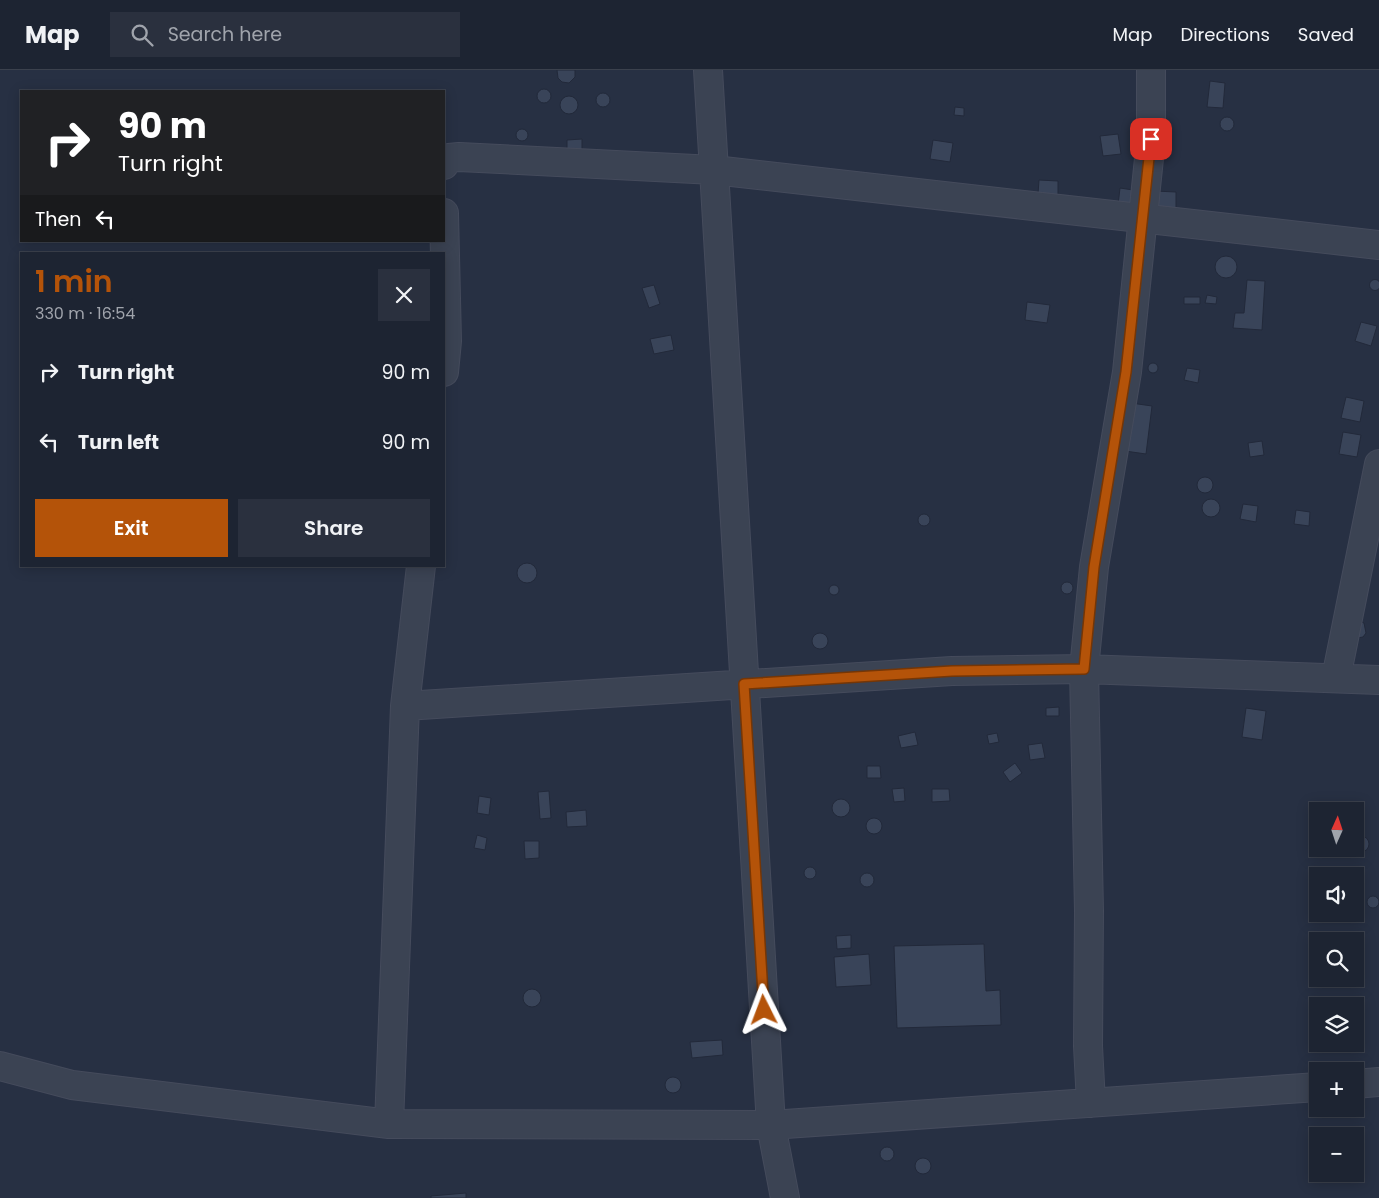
<!DOCTYPE html>
<meta charset="utf-8">
<style>
:root{--surface:#1d2432;--page:#2a303e;--text:#f1f3f6;--muted:#a0a4ac;--line:#3b414d;--accent:#b45309}
body{margin:0;font-family:Poppins,sans-serif;background:var(--page);color:var(--text);height:100vh;display:flex;flex-direction:column;font-size:19px;white-space:nowrap}
*{box-sizing:border-box;margin:0}
p{font-size:16px;color:var(--muted)}
.icon{flex:none;width:28px;height:28px;fill:none;stroke:currentColor;stroke-width:2;stroke-linecap:round;stroke-linejoin:round}
.map{position:relative;flex:1;overflow:hidden}
.details{position:absolute;left:20px;top:182px;width:425px;height:315px;display:flex;flex-direction:column;background:var(--surface);border-radius:0px;box-shadow:0 2px 12px #0003,0 0 0 1px var(--line)}
.details>*{flex:none}
.banner{position:absolute;left:20px;top:20px;width:425px;height:152px;border-radius:0px;box-shadow:0 2px 12px #0003,0 0 0 1px var(--line);background:#202124;color:#fff;overflow:hidden}
.needle{width:32px;rotate:3deg}
.controls{position:absolute;left:1309px;top:732px;display:grid;gap:10px}
.controls a{display:grid;place-items:center;width:55px;height:55px;border-radius:0px;background:var(--surface);box-shadow:0 2px 12px #0003,0 0 0 1px var(--line);font-size:25px}
.pin{position:absolute;display:grid;place-items:center;width:42px;height:42px;color:#fff;margin:-21px;border-radius:10px;box-shadow:0 2px 8px #0006}
.me{position:absolute;width:55px;margin:-28px;rotate:357deg;stroke-linejoin:round;filter:drop-shadow(0 0 4px #0008)}
.turn{display:flex;align-items:center;gap:18px;height:105px;padding:0 15px;font-size:22px}
.turn .icon{width:65px;height:65px;stroke-width:2.5}
.turn b{display:block;font-size:35px;line-height:42px}
.then{display:flex;align-items:center;height:48px;padding:0 15px;background:#0003;gap:10px;font-size:19px}
.round{display:grid;place-items:center;flex:none;width:52px;height:52px;border-radius:0px;background:var(--page)}
.head{display:flex;align-items:center;justify-content:space-between;height:85px;padding:0 15px}
h1{font-size:30px;font-weight:600;line-height:38px;color:var(--accent)}
.button{display:flex;gap:10px;margin-top:auto;padding:10px 15px}
.button a{flex:1;height:58px;border-radius:0px;background:var(--accent);color:#fff;font-size:20px;font-weight:600;line-height:58px;text-align:center}
.button a+a{background:var(--page);color:var(--text)}
ul{padding:0;list-style:none}
li{display:flex;align-items:center;gap:15px;height:70px;padding:0 15px}
li div{flex:1}
li b{display:block;font-size:19px}
li em{font-style:normal}
header{display:flex;align-items:center;gap:30px;box-sizing:border-box;height:70px;padding:0 25px;background:var(--surface);border-bottom:1px solid var(--line)}
header strong{font-size:24px}
nav{display:flex;gap:28px;margin-inline-start:auto;font-size:18px}
.search{width:350px;height:45px;background:var(--page);display:flex;align-items:center;gap:12px;box-sizing:border-box;padding:0 18px;border-radius:0px;color:var(--muted);font-size:19px}
.map>svg:first-child{display:block}
.building{fill:#394459;stroke:#22293a}
.lines{fill:none;stroke-linecap:round;stroke-linejoin:round}
.minor-casing{stroke:#454b5c;stroke-width:30}
.minor{stroke:#3b4353;stroke-width:28}
.route-casing{stroke:#753606;stroke-width:12}
.route{stroke:#b45309;stroke-width:9}
</style>
<header>
<strong>Map</strong>
<div class="search"><svg class="icon" aria-label="search" viewBox="0 0 24 24"><circle cx="10" cy="10" r="6"/><path d="M15 15l6 6"/></svg>Search here</div>
<nav><a>Map</a><a>Directions</a><a>Saved</a></nav>
</header>
<div class="map">
<svg width="1379" height="1128" viewBox="0 0 1379 1128">
<rect width="100%" height="100%" fill="#273043"/>
<!-- building -->
<path class="building" d="M557,0H575V7L569,13L562,12L558,8Z
M1210,11L1225,13L1223,38L1207,37Z
M537 26a7 7 0 1 1 14 0a7 7 0 1 1-14 0Z
M596 30a7 7 0 1 1 14 0a7 7 0 1 1-14 0Z
M560 35a9 9 0 1 1 18 0a9 9 0 1 1-18 0Z
M955,37L964,38V46L954,45Z
M1220 54a7 7 0 1 1 14 0a7 7 0 1 1-14 0Z
M516 65a6 6 0 1 1 12 0a6 6 0 1 1-12 0Z
M1118,64L1121,84L1103,86L1100,66Z
M582,69V84L567,85V70Z
M933,70L953,73L950,92L930,89Z
M1039,110L1058,111V125L1038,124Z
M1120,118L1133,120L1130,137L1118,135Z
M1155,121L1176,122V140L1154,139Z
M1215 197a11 11 0 1 1 22 0a11 11 0 1 1-22 0Z
M1369.5 215a5.5 5.5 0 1 1 11 0a5.5 5.5 0 1 1-11 0Z
M1247,210L1265,211L1262,260L1233,258L1235,243H1244Z
M654,215L660,234L649,238L642,218Z
M1207,225L1217,227L1216,234L1205,233Z
M1184,227H1200V234H1184Z
M1027,232L1050,235L1047,253L1025,250Z
M1361,252L1377,256L1371,276L1355,271Z
M671,265L674,280L654,284L650,269Z
M1148 298a5 5 0 1 1 10 0a5 5 0 1 1-10 0Z
M1187,298L1200,300L1198,313L1184,310Z
M1346,327L1364,331L1360,352L1341,348Z
M1131,333L1152,336L1146,384L1125,381Z
M1343,362L1361,365L1357,387L1339,384Z
M1262,371L1264,385L1250,387L1248,373Z
M1197 415a8 8 0 1 1 16 0a8 8 0 1 1-16 0Z
M1202 438a9 9 0 1 1 18 0a9 9 0 1 1-18 0Z
M1243,434L1258,436L1256,452L1240,449Z
M1296,440L1310,442L1309,456L1294,454Z
M918 450a6 6 0 1 1 12 0a6 6 0 1 1-12 0Z
M517 503a10 10 0 1 1 20 0a10 10 0 1 1-20 0Z
M1061 518a6 6 0 1 1 12 0a6 6 0 1 1-12 0Z
M829 520a5 5 0 1 1 10 0a5 5 0 1 1-10 0Z
M1359,551L1364,553L1366,563L1363,567L1357,568Z
M812 571a8 8 0 1 1 16 0a8 8 0 1 1-16 0Z
M1059,637V646H1046V638Z
M1246,638L1266,641L1262,670L1242,667Z
M915,662L918,675L901,678L898,666Z
M997,663L999,672L989,674L987,665Z
M1042,673L1045,688L1030,690L1028,675Z
M1015,693L1022,703L1010,712L1003,702Z
M867,696H880L881,708H867Z
M904,718L905,731L894,732L892,719Z
M932,719H949L950,731L932,732Z
M549,721L551,748L540,749L538,722Z
M479,726L491,728L489,745L477,743Z
M832 738a9 9 0 1 1 18 0a9 9 0 1 1-18 0Z
M586,740L587,756L567,757L566,742Z
M866 756a8 8 0 1 1 16 0a8 8 0 1 1-16 0Z
M477,765L487,768L485,780L474,778Z
M1353 774a8 8 0 1 1 16 0a8 8 0 1 1-16 0Z
M524,771H539V788L525,789Z
M804 803a6 6 0 1 1 12 0a6 6 0 1 1-12 0Z
M860 810a7 7 0 1 1 14 0a7 7 0 1 1-14 0Z
M1367 832a6 6 0 1 1 12 0a6 6 0 1 1-12 0Z
M851,865V878L837,879L836,866Z
M984,874L986,921L1000,920L1001,955L897,958L894,876Z
M869,884L871,915L836,917L834,887Z
M523 928a9 9 0 1 1 18 0a9 9 0 1 1-18 0Z
M722,970L723,985L692,988L690,972Z
M665 1015a8 8 0 1 1 16 0a8 8 0 1 1-16 0Z
M880 1084a7 7 0 1 1 14 0a7 7 0 1 1-14 0Z
M915 1096a8 8 0 1 1 16 0a8 8 0 1 1-16 0Z
M466,1123V1128H431V1126Z"/>
<g class="lines">
<defs>
<path id="minor" d="M708,0L771,1055L785,1128
M444,95L449,88L459,87L714,100L1379,175
M444,143L447,271L444,302
M1336,608L1379,394
M405,636L952,601L1084,599L1379,610
M0,996L72,1015L389,1054L771,1055L1318,1017
M1355,1014L1379,1012
M1091,1033L1088,976L1089,841L1084,599L1094,497L1127,302L1151,69V0
M389,1054L405,636L421,496"/>
</defs>
<!-- minor casing -->
<use href="#minor" class="minor-casing"/>
<!-- minor -->
<use href="#minor" class="minor"/>
</g>
<g class="lines">
<defs>
<path id="route" d="M764,940L744,614L952,601L1084,599L1094,497L1126,302L1151,69"/>
</defs>
<!-- route casing -->
<use href="#route" class="route-casing"/>
<!-- route -->
<use href="#route" class="route"/>
</g>
</svg>
<div class="controls">
<a><svg class="needle" viewBox="-14 -14 28 28"><path d="M0-13l5 13h-10z" fill="#e53935"/><path d="M0 13l5-13h-10z" fill="#a0a4ac"/></svg></a>
<a><svg class="icon" aria-label="sound" viewBox="0 0 24 24"><path d="M4 9h4l5-4v14l-5-4H4zM17 9q2 3 0 6"/></svg></a>
<a><svg class="icon" aria-label="search" viewBox="0 0 24 24"><circle cx="10" cy="10" r="6"/><path d="M15 15l6 6"/></svg></a>
<a><svg class="icon" aria-label="layers" viewBox="0 0 24 24"><path d="M12 4l9 5-9 5-9-5zM3 14l9 5 9-5"/></svg></a>
<a>+</a>
<a>−</a>
</div>
<div class="pin" style="left:1151px;top:69px;background:#d93025"><svg class="icon" aria-label="arrive" viewBox="0 0 24 24"><path d="M6 21V4h12l-3 4 3 4H6"/></svg></div>
<svg class="me" style="left:764px;top:940px" viewBox="-20 -20 40 40"><path d="M0-17L14 15 0 8-14 15z" fill="#b45309" stroke="#fff" stroke-width="4"/></svg>
<div class="banner">
<div class="turn"><svg class="icon" aria-label="right" viewBox="0 0 24 24"><path d="M7 20v-9h11M14 6l5 5-5 5"/></svg><div><b>90 m</b>Turn right</div></div>
<div class="then">Then<svg class="icon" aria-label="left" viewBox="0 0 24 24"><path d="M17 20v-9H6M10 6l-5 5 5 5"/></svg></div>
</div>
<section class="details">
<div class="head"><div><h1>1 min</h1><p>330 m · 16:54</p></div><a class="round"><svg class="icon" aria-label="close" viewBox="0 0 24 24"><path d="M6 6l12 12M18 6L6 18"/></svg></a></div>
<ul>
<li><svg class="icon" aria-label="right" viewBox="0 0 24 24"><path d="M7 20v-9h11M14 6l5 5-5 5"/></svg><div><b>Turn right</b></div><em>90 m</em></li>
<li><svg class="icon" aria-label="left" viewBox="0 0 24 24"><path d="M17 20v-9H6M10 6l-5 5 5 5"/></svg><div><b>Turn left</b></div><em>90 m</em></li>
</ul>
<div class="button"><a>Exit</a><a>Share</a></div>
</section>
</div>
